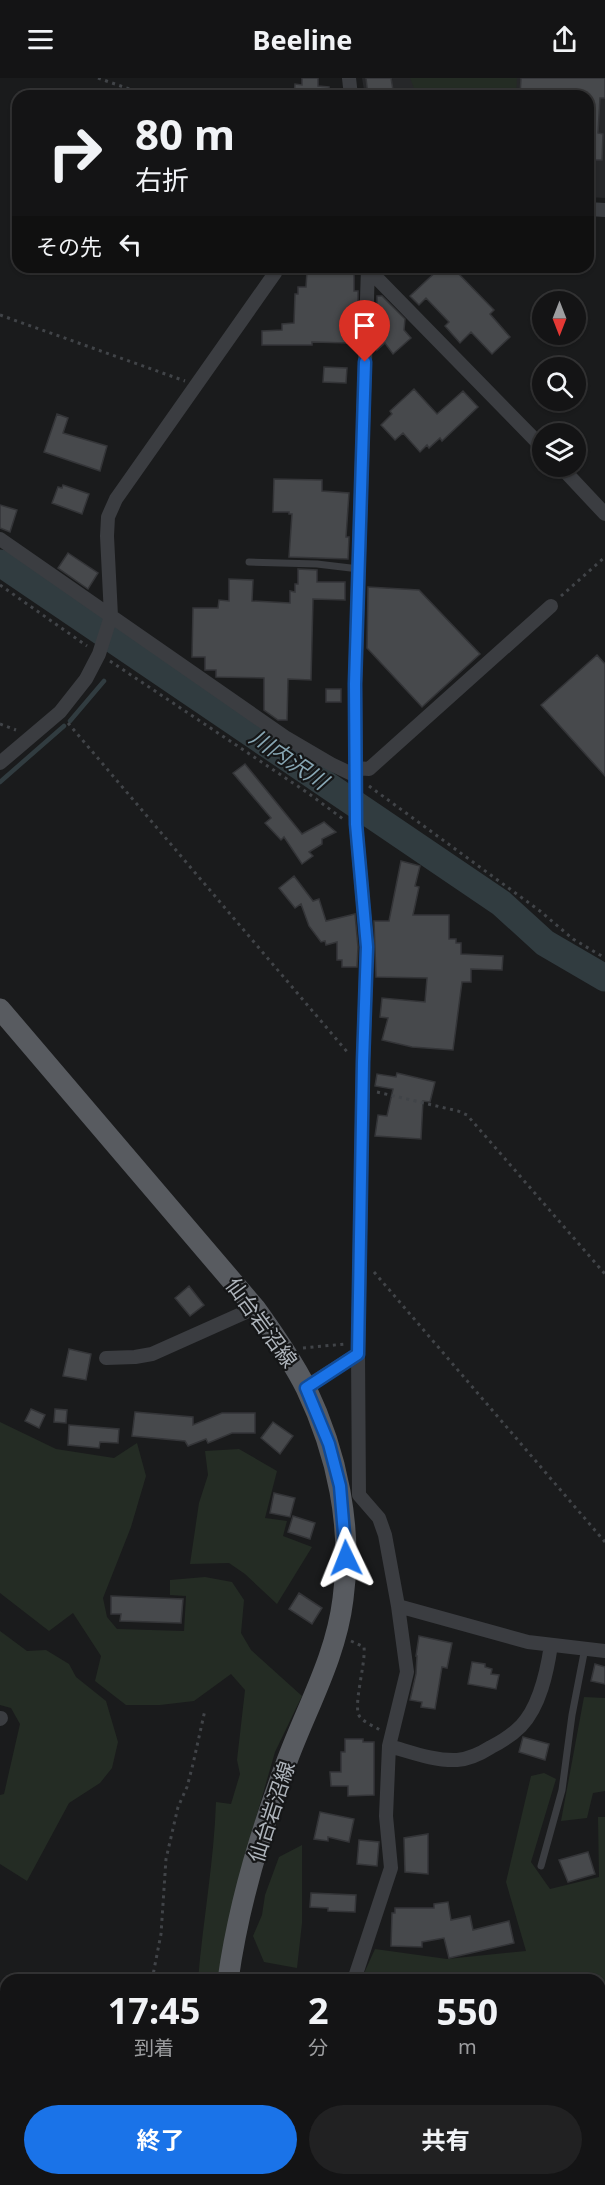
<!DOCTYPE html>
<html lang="ja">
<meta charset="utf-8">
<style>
:root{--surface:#141415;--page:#212122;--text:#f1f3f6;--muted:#9d9ea0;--line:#333334;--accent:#1a73e8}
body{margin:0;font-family:"Noto Sans","Noto Sans JP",sans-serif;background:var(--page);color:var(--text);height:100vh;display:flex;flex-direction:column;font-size:22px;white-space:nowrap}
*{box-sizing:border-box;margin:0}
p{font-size:20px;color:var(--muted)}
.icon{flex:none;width:33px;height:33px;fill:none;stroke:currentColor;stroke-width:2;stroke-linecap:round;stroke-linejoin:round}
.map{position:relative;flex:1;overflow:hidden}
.details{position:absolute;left:0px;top:1896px;width:606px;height:212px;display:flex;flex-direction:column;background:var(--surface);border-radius:18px 18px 0 0;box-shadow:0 2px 4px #0004,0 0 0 2px var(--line)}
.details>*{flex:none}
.guide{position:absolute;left:12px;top:12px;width:582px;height:183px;border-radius:18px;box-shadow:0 2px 4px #0004,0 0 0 2px var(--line);background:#141415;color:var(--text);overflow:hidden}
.needle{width:39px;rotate:180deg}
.fabs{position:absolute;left:532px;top:213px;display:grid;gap:12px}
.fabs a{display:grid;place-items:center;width:54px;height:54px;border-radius:50%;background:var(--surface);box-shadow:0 2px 4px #0004,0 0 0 2px var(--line);font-size:30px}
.pin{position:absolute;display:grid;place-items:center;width:51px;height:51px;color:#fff;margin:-62px -26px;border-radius:50% 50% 50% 0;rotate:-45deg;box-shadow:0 0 6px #0007}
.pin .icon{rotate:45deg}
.me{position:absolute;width:66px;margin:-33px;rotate:358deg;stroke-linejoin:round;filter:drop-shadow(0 0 4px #0008)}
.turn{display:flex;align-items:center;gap:21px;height:126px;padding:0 24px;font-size:27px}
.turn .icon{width:78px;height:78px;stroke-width:2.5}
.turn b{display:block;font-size:42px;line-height:51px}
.then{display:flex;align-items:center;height:57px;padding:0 24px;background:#0003;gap:12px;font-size:22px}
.eta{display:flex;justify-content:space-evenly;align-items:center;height:102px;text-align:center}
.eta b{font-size:36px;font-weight:700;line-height:42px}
.primary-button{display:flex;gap:12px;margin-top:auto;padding:12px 24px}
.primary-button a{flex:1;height:69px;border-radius:36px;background:var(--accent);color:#fff;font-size:24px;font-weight:700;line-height:69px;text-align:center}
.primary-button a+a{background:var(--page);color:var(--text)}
header{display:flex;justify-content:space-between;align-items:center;height:78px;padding:0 24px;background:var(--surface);font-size:27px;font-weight:700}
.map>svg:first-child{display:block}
.built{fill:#262729}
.green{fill:#242c24}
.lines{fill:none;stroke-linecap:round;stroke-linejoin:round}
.stream{stroke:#313c40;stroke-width:4.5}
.river{stroke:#313c40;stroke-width:27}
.building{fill:#47494c;stroke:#343538;stroke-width:1.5}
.path{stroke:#414448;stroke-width:3;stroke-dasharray:3 4.5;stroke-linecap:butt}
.service{stroke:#3b3d41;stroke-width:7}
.minor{stroke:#3b3d41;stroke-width:14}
.primary{stroke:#585b60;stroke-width:21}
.route-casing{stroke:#114b97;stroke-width:15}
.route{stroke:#1a73e8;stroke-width:10}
.labels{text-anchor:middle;stroke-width:4.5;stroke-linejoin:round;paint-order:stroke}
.street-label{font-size:21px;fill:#aeb4bb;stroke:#151617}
.water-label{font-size:22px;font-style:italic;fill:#87a6b3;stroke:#151617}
</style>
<header><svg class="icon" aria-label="menu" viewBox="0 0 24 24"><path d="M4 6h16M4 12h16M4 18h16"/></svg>Beeline<svg class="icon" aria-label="share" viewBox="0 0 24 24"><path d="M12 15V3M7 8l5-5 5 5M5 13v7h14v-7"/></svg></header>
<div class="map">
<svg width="605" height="2107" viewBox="0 0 605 2107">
<rect width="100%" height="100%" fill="#1a1b1c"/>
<!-- built -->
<path class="built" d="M362,0H605V120L588,119V18H365Z"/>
<!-- green -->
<path class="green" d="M410,0H517L516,18H417Z
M0,1344L56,1371L114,1380L137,1365L146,1398L131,1449L103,1520L107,1539L117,1551L184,1553L186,1518L170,1517V1502L205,1499L232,1504L244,1522L241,1555L251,1572L302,1618L275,1674L249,1764L217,1902H198C203,1842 214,1784 216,1724L231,1726L240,1696L237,1682L245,1612L231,1596L194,1623L160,1627H126L95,1603L101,1578L73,1535L49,1553L0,1515Z
M239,1371L277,1393L265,1440L287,1443L283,1458L312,1469L277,1526L245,1496L229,1485L190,1486L199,1425L208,1397L205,1373Z
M0,1553L27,1573L46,1572L69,1586L76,1599L106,1623L118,1664L112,1690L100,1705L69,1725L27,1803L0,1786V1717L4,1716L20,1646L11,1630L0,1627Z
M584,1619L605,1620V1713L593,1715L587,1740L561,1743Z
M544,1695L556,1701L531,1784L550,1811L599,1799L598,1739H605V1987H600V1902H361L375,1871L447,1881L526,1873L506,1804L531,1698Z
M302,1767V1845L297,1890L264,1884L253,1858L262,1837L265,1817L279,1779Z
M6,2052V2102H91L96,2107H0V2054Z
M317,2102H473V2104L448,2107H319Z"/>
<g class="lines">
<!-- stream -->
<path class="stream" d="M115,573L118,564
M70,643L104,603
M0,704L64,648"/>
<!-- river -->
<path class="river" d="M0,485L501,825L545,865L605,900"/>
</g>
<!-- building -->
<path class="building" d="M302,0H318V8L329,9V18H294L295,6L302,7Z
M366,0H391L394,18H368Z
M521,0H605V20H600L598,55L603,56L602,82H588V18H520Z
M312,189L354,190V213H358V227H352L351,265L312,264V267H262V253L282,252V246L294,245L295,216H298V209H306L307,193H312Z
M441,189H452L494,232L490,236L510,259L492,276L471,254L460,265L445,248L449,244L426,220L419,227L410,218Z
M377,218H382L405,241L404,252L411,260L393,276L385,265L377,272Z
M324,289L347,290L346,305L323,304Z
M414,311L437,336L463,313L478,329L442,363L440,360L429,370L427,367L420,374L403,355L395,362L381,347L392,336L390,333Z
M57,336L68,340L63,355L107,368L100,393L44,374Z
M274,401L322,402V413L349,415L346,459H349L348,481L289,479L292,436H289V434H273Z
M63,407L89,416L82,436L52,425L58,409L62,410Z
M0,427L17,432L10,454L0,450Z
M68,475L98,495L88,511L58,490Z
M298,491L317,492V504H345V522L313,521L311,602L288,601L287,642H278L264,632V600L216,599V592H205V579H192L193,530H218L219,522L229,523V501L253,502L252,523L290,525V513L295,514V506H298Z
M368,509L419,512L480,576L422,629L367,570Z
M597,577L605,586V698L541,627Z
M326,611H341V624H326Z
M245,686L302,756L324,744L336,754L322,761V766L309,774L313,778L302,786L284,759L281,762L265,745L271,740L233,695Z
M401,783L420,788L415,808L419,809L413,837H449V861H456V865H461V876L503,878L502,892L471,891V904H462L453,972L412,969L382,962L388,940L380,939L382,920L425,924L427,900L376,899L374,843H389Z
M294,798L313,823L319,821L326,843L355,836L358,869L357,889H342V882H337V864L326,867L325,863L321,864L309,848L301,826L295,830L279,810Z
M397,995L435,1004L430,1024L423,1023L421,1061L375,1058L378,1037L387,1038L393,1011L375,1008L377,996L396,999Z
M189,1208L204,1227L190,1238L175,1220Z
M69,1271L91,1276L86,1302L63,1298Z
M31,1331L45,1337L39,1350L25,1343Z
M55,1331L67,1332L66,1345L54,1344Z
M135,1334L193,1339V1347L222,1335H255V1355H232L208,1365L206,1361L188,1368L185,1363L132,1358Z
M273,1344L293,1358L280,1376L261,1360Z
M69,1347L119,1351L118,1365L100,1364L99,1370L68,1367Z
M274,1415L295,1420L290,1439L270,1435Z
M293,1438L315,1445L310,1461L288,1454Z
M299,1515L322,1530L312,1546L289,1531Z
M111,1518L183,1521L181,1545L120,1543L121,1536H111Z
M419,1558L452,1565L447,1590L442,1589L435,1631L421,1629L422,1624L410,1622L416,1596L417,1578H416Z
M472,1584L485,1586V1589L492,1591L491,1596L499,1597L496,1611L468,1606Z
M595,1586L605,1589V1606L591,1603Z
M523,1659L549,1666L545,1682L519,1674Z
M345,1661H363V1664H374V1717L348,1718V1708H331L330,1694H341V1674H345Z
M320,1734L354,1741L349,1764L328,1759V1763L314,1761Z
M428,1756V1796L405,1794L404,1760Z
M359,1762L379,1764L377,1788L357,1786Z
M588,1774L595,1796L568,1804L559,1782Z
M311,1815L356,1817L355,1834L328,1833V1830L310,1829Z
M448,1824L451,1842L470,1838L473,1852L509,1843L514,1865L449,1880L444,1860L422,1864V1869L391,1868L392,1835H395V1830H434V1826Z"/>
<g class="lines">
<!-- path -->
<path class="path" d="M98,0L149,18
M0,237L185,303
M0,507L87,568
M561,518L605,479
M110,583L308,715L343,741
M68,645L349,976
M0,646L16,652
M369,708L540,833L573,861L605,880
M377,1014L458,1033L467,1037L605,1196
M374,1194L605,1464
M303,1270L345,1266
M351,1563L364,1569C366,1586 352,1630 360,1639C365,1645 374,1648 380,1652
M152,1902L161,1856L166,1781L178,1729L187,1709L193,1686L205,1632
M600,2008L605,2019
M0,2025L6,2029
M157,2102L171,2107"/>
<!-- service -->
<path class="service" d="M249,484L317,486L359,491
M541,1788L562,1712L572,1637L585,1570"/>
<!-- minor -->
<path class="minor" d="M349,0L351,18
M588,131L605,132
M368,191L543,370
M560,388L605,436
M0,461L285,659L331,686L356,698
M0,685L60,634L86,601L99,576L111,538L107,458L108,439L116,421L275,195L277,189
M356,690L369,691L551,528
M358,1276L359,1417L379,1440L385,1457L398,1528L528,1564L605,1573
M106,1280L135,1279L152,1276L255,1230
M306,1309L358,1276L363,984L367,869L356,746L355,606L368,189
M0,1641L1,1640
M389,1668C411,1674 434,1683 457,1682C470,1681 480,1676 491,1669C501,1664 513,1656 521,1648C540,1628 547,1594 551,1567
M354,1902L391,1790L386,1738L389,1668L407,1594L398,1528
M483,2107V2102"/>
<!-- primary -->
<path class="primary" d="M0,931L255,1230C273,1255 292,1282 306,1310C337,1375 353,1449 343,1521C336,1579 307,1629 287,1683C261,1752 238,1829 228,1902
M266,2102L269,2107"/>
</g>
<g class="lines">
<defs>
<path id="route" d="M346,1480L340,1408L329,1366L306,1310L358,1276L363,984L367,869L356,746L355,606L365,284"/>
</defs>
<!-- route casing -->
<use href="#route" class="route-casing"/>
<!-- route -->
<use href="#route" class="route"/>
</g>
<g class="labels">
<!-- street labels -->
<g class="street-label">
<text transform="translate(261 1245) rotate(54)" y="7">仙台岩沼線</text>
<text transform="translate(272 1734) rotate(-72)" y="7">仙台岩沼線</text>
</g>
<!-- water labels -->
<g class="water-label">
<text transform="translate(289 681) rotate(34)" y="8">川内沢川</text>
</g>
</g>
</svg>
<div class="fabs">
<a><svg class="needle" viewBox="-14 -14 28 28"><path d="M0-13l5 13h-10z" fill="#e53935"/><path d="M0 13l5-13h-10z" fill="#9d9ea0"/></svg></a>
<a><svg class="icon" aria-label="search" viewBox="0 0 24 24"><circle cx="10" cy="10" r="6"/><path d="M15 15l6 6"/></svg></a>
<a><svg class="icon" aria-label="layers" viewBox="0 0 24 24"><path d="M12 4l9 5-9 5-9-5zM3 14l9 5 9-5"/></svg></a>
</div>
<div class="pin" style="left:365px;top:284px;background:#d93025"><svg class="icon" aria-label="arrive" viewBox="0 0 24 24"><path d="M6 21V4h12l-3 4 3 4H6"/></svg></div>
<svg class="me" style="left:346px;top:1480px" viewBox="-20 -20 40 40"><path d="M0-17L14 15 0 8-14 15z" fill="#1a73e8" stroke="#fff" stroke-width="4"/></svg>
<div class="guide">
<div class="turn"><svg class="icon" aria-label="right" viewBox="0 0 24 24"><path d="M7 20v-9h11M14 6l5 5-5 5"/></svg><div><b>80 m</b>右折</div></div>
<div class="then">その先<svg class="icon" aria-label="left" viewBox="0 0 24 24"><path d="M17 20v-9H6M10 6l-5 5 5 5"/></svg></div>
</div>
<section class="details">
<div class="eta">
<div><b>17:45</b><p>到着</p></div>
<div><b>2</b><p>分</p></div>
<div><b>550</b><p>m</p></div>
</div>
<div class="primary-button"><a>終了</a><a>共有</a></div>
</section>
</div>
